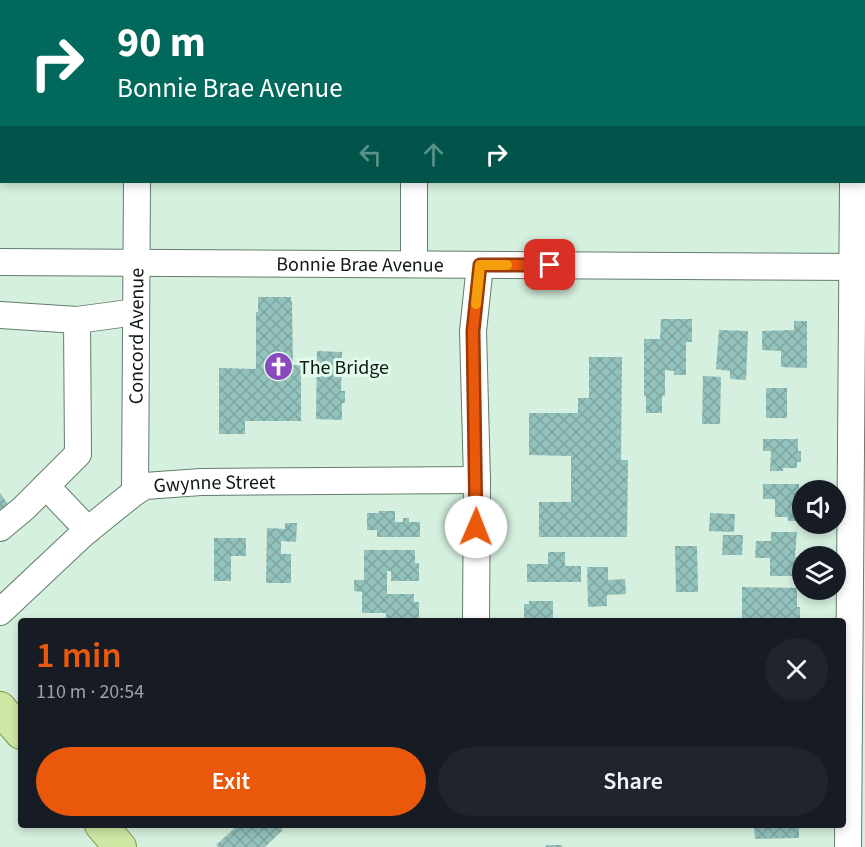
<!DOCTYPE html>
<meta charset="utf-8">
<style>
:root{--surface:#171b24;--page:#20242c;--text:#f1f3f6;--muted:#9ea1a6;--accent:#ea580c}
body{margin:0;font-family:"Source Sans 3",sans-serif;background:var(--page);color:var(--text);height:100vh;display:flex;flex-direction:column;font-size:22px;white-space:nowrap}
*{box-sizing:border-box;margin:0}
p{font-size:20px;color:var(--muted)}
.icon{flex:none;width:33px;height:33px;fill:none;stroke:currentColor;stroke-width:2;stroke-linecap:round;stroke-linejoin:round}
.map{position:relative;flex:1;overflow:hidden}
.panel{position:absolute;left:18px;top:618px;width:828px;height:210px;display:flex;flex-direction:column;background:var(--surface);border-radius:6px;box-shadow:0 3px 9px #0003}
.panel>*{flex:none}
.top-card{position:absolute;left:0px;top:0px;width:866px;height:183px;box-shadow:0 3px 9px #0003;background:#00695c;color:#fff;overflow:hidden}
.controls{position:absolute;left:792px;top:480px;display:grid;gap:12px}
.controls a{display:grid;place-items:center;width:54px;height:54px;border-radius:50%;background:var(--surface);box-shadow:0 3px 9px #0003;font-size:30px}
.pin{position:absolute;display:grid;place-items:center;width:51px;height:51px;color:#fff;margin:-26px;border-radius:12px;box-shadow:0 3px 9px #0006}
.me{position:absolute;width:66px;margin:-33px;rotate:1deg;stroke-linejoin:round;filter:drop-shadow(0 0 4px #0008)}
.turn{display:flex;align-items:center;gap:21px;height:126px;padding:0 18px;font-size:27px}
.turn .icon{width:78px;height:78px;stroke-width:2.5}
.turn b{display:block;font-size:42px;line-height:51px}
.lanes{display:flex;align-items:center;height:57px;padding:0 18px;background:#0003;justify-content:center;gap:30px;direction:ltr}
.lanes .off{opacity:.35}
.round{display:grid;place-items:center;flex:none;width:63px;height:63px;border-radius:32px;background:var(--page)}
.headline{display:flex;align-items:center;justify-content:space-between;height:102px;padding:0 18px}
h1{font-size:36px;font-weight:600;line-height:45px;color:var(--accent)}
.action{display:flex;gap:12px;margin-top:auto;padding:12px 18px}
.action a{flex:1;height:69px;border-radius:36px;background:var(--accent);color:#fff;font-size:24px;font-weight:600;line-height:69px;text-align:center}
.action a+a{background:var(--page);color:var(--text)}
.map>svg:first-child{display:block}
.building{fill:url(#building-cross-hatch)}
.lines{fill:none;stroke-linecap:round;stroke-linejoin:round}
.minor-casing{stroke:#647c6c;stroke-width:28}
.major-casing{stroke:#76964a;stroke-width:34}
.minor{stroke:#fff;stroke-width:26}
.major{stroke:#cee8a4;stroke-width:32}
.route-casing{stroke:#983908;stroke-width:15}
.route{stroke:#ea580c;stroke-width:10}
.slow{stroke:#f59e0b;stroke-width:10}
.labels{text-anchor:middle;stroke-width:6;stroke-linejoin:round;paint-order:stroke}
.street-label{font-size:20px;fill:#101913;stroke:#e3fdec}
.poi-label{font-size:20px;fill:#101913;stroke:#e3fdec;text-anchor:start}
</style>
<div class="map">
<svg width="865" height="847" viewBox="0 0 865 847">
<defs>
<pattern id="building-cross-hatch" width="8" height="8" patternUnits="userSpaceOnUse" patternTransform="scale(1.5)"><rect width="8" height="8" fill="#93c1bb"/><path d="M0 0l8 8M0 8l8-8" fill="none" stroke="#7ea5a0"/></pattern>
</defs>
<rect width="100%" height="100%" fill="#d5f0df"/>
<!-- building -->
<path class="building" d="M258,297H291V301H292L293,365H301V421H245V434H219V368L256,369V312H258Z
M661,319H692V342H686V375H674V371L665,370V396H662V413H646V396H644V339H660Z
M794,321H807V368L781,367V351L762,350V331L794,330Z
M719,330L748,331L746,380L730,379V371L716,369Z
M317,351L342,352L341,391H345V403H342V420L316,419Z
M589,357H622L621,460H628L627,537H539V502H571V456L529,455V413H578V398H589Z
M703,376L721,377L720,424H702Z
M766,388H787V418H766Z
M763,439H798V451H801V462H797V468H783V471H770L771,451H763Z
M763,484H799V521H788V517H775V499H763Z
M0,493L8,504L0,510Z
M379,511H395V522H403V518H409V522H420V537H377V530H367V513H379Z
M710,513L735,514L734,532L709,531Z
M285,523H297L296,542L281,541V554H291V583H266L267,528L285,529Z
M771,532H797L795,557H800V576H770V558H755L756,541H771Z
M723,535H743L742,555H722Z
M214,538H246V556H231V581H214Z
M675,546H697L698,592H676Z
M364,550H415V563H419V581H391V571H387V594H414V602H419V620L386,621V613H362V592L354,591V580H364Z
M548,552H565V566H581V582H527V564H548Z
M587,567H608V580L625,579L626,594L607,595V606L588,607Z
M742,587L797,588V607H800V621H742Z
M529,601H553V621H524V604H529Z
M238,825H279L283,830L265,847H218L216,845Z
M754,825H799V838L755,839Z
M546,845H562V847H546Z"/>
<g class="lines">
<defs>
<g id="minor">
<path d="M339,2V0"/>
<path d="M0,162H2"/>
<path d="M864,167H865"/>
<path d="M414,182V264"/>
<path id="s1" d="M0,262L865,267"/>
<path d="M0,315L77,320L78,454L24,508L0,528"/>
<path d="M77,320L136,312"/>
<path d="M46,486L88,530"/>
<path id="s2" d="M135,492L137,182"/>
<path id="s3" d="M0,612L84,533L135,492L145,486L201,482L477,480"/>
<path d="M476,621L477,480L473,331L480,265"/>
<path d="M848,847L853,182"/>
</g>
<path id="major" d="M0,708L21,733
M101,825L120,847"/>
</defs>
<!-- minor casing -->
<use href="#minor" class="minor-casing"/>
<!-- major casing -->
<use href="#major" class="major-casing"/>
<!-- minor -->
<use href="#minor" class="minor"/>
<!-- major -->
<use href="#major" class="major"/>
</g>
<g class="lines">
<defs>
<path id="route" d="M476,527L473,331L480,265H550"/>
</defs>
<!-- route casing -->
<use href="#route" class="route-casing"/>
<!-- route -->
<use href="#route" class="route"/>
<!-- slow -->
<path class="slow" d="M476,304L480,265H507"/>
</g>
<!-- icons -->
<defs>
<symbol id="church-disc" viewBox="-11 -11 22 22"><circle r="9.5" fill="#8a49be" stroke="#e3fdec"/><path d="M-1.2-6h2.4v3.5h3.3v2.4h-3.3V6h-2.4V-.1h-3.3v-2.4h3.3Z" fill="#fff"/></symbol>
</defs>
<g fill-rule="evenodd">
<use href="#church-disc" x="262" y="350" width="33" height="33"/>
</g>
<g class="labels">
<!-- street labels -->
<g class="street-label">
<text dy="7" stroke="none"><textPath href="#s1" startOffset="360">Bonnie Brae Avenue</textPath></text>
<text dy="7" stroke="none"><textPath href="#s2" startOffset="156">Concord Avenue</textPath></text>
<text dy="7" stroke="none"><textPath href="#s3" startOffset="262">Gwynne Street</textPath></text>
</g>
<!-- poi labels -->
<g class="poi-label">
<text x="299" y="374">The Bridge</text>
</g>
</g>
</svg>
<div class="controls">
<a><svg class="icon" aria-label="sound" viewBox="0 0 24 24"><path d="M4 9h4l5-4v14l-5-4H4zM17 9q2 3 0 6"/></svg></a>
<a><svg class="icon" aria-label="layers" viewBox="0 0 24 24"><path d="M12 4l9 5-9 5-9-5zM3 14l9 5 9-5"/></svg></a>
</div>
<div class="pin" style="left:550px;top:265px;background:#d93025"><svg class="icon" aria-label="arrive" viewBox="0 0 24 24"><path d="M6 21V4h12l-3 4 3 4H6"/></svg></div>
<svg class="me" style="left:476px;top:527px" viewBox="-20 -20 40 40"><circle r="19" fill="#fff"/><path d="M0-13L10 11 0 6-10 11z" fill="#ea580c"/></svg>
<div class="top-card">
<div class="turn"><svg class="icon" aria-label="right" viewBox="0 0 24 24"><path d="M7 20v-9h11M14 6l5 5-5 5"/></svg><div><b>90 m</b>Bonnie Brae Avenue</div></div>
<div class="lanes"><svg class="icon off" aria-label="left" viewBox="0 0 24 24"><path d="M17 20v-9H6M10 6l-5 5 5 5"/></svg><svg class="icon off" aria-label="ahead" viewBox="0 0 24 24"><path d="M12 20V5M6 11l6-6 6 6"/></svg><svg class="icon" aria-label="right" viewBox="0 0 24 24"><path d="M7 20v-9h11M14 6l5 5-5 5"/></svg></div>
</div>
<section class="panel">
<div class="headline"><div><h1>1 min</h1><p>110 m · 20:54</p></div><a class="round"><svg class="icon" aria-label="close" viewBox="0 0 24 24"><path d="M6 6l12 12M18 6L6 18"/></svg></a></div>
<div class="action"><a>Exit</a><a>Share</a></div>
</section>
</div>
